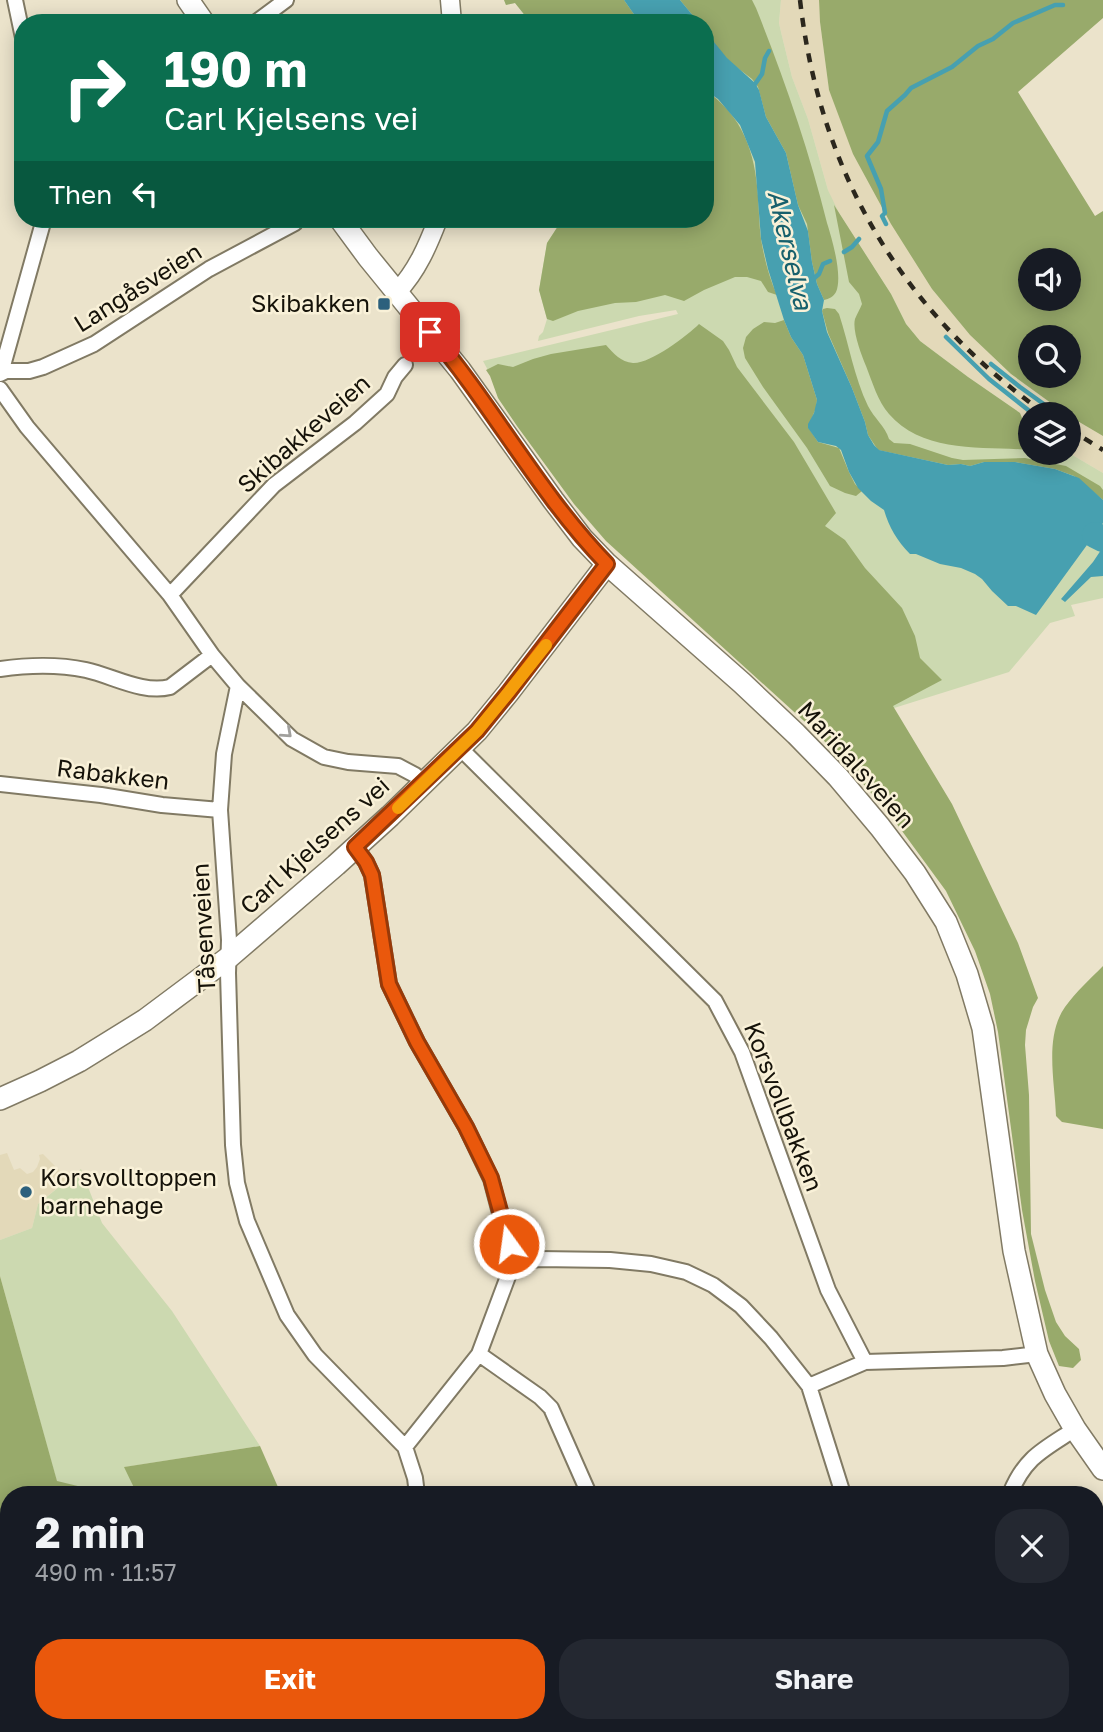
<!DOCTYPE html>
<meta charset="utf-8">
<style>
:root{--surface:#171b24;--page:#242831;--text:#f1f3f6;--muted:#9ea1a6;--accent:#ea580c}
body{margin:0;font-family:"Golos Text",sans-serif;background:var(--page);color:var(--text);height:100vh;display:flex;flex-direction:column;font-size:26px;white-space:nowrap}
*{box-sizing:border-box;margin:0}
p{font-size:23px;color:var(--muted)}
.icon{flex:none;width:38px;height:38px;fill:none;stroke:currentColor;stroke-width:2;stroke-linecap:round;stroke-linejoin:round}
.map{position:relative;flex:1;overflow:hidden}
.side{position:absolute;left:0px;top:1486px;width:1104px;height:247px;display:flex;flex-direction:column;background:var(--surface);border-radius:28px 28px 0 0;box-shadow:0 4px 18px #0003}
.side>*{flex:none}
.guide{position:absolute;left:14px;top:14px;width:700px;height:214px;border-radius:28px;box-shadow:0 4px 18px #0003;background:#0b6e4f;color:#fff;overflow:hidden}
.controls{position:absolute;left:1018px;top:248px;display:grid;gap:14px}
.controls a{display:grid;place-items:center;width:63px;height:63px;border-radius:50%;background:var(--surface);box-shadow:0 4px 18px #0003;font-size:35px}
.pin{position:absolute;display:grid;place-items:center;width:60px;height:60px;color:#fff;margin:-30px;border-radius:14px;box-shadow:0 4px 10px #0006}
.me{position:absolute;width:77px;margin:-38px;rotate:346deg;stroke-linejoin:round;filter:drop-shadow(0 0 5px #0008)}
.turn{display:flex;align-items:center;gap:24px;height:147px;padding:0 35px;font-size:32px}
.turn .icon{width:91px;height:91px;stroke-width:2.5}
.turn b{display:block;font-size:49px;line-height:60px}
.then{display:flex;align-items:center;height:66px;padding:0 35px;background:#0003;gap:14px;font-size:26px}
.round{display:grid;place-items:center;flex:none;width:74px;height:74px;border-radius:28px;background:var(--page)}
.headline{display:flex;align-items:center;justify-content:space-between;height:119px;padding:0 35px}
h1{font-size:42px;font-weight:700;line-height:52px}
.action{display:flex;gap:14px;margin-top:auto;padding:14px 35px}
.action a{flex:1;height:80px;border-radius:28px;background:var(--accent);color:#fff;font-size:28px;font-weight:700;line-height:80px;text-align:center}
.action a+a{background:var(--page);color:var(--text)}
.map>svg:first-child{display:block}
.built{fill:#e3d9b9}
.green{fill:#ccd9b0}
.forest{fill:#98aa6b;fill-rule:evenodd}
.water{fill:#47a0b0}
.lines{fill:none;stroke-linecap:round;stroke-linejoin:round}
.stream{stroke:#47a0b0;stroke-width:4.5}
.river{stroke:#47a0b0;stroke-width:26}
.minor-casing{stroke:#817a64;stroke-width:18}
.tertiary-casing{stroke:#817a64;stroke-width:21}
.secondary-casing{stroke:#817a64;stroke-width:24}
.minor{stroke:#fff;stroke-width:14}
.tertiary{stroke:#fff;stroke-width:18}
.secondary{stroke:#fff;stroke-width:21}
.rail{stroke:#2b271d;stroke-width:4.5;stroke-dasharray:9 9;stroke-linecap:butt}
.oneway{stroke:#a1a09d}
.route-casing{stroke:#983908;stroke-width:18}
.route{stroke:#ea580c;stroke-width:12}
.slow{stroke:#f59e0b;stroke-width:12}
.poi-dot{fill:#2c607d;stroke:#f9f1d8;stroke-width:2.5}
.labels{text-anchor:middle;stroke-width:5;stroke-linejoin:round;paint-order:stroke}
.street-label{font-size:24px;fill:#151209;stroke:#f9f1d8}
.poi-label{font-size:24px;fill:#151209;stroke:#f9f1d8;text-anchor:end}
.water-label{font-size:26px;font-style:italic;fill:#17606c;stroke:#f9f1d8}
</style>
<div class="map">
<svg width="1103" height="1732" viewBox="0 0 1103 1732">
<rect width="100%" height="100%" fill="#ebe3cb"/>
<!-- built -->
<path class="built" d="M781,0H819L820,22L829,90L932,289L970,335L1011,374L1067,415H1031V435L1027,431L1020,413L968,377L920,341L906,324L891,294L834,205L828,190L808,119L792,77L781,32L779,23Z
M1069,416L1103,436V473L1069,453Z
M7,1153L14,1170L20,1168L27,1174L33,1172L37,1167L40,1159L39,1155L43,1154L68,1179L38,1204L32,1228L0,1240V1155Z"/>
<!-- green -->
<path class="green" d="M504,0H781L779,23L781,32L792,77L808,119L828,190L839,213L891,294L906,324L920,341L968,377L1020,413L1027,431L1031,435V453H1069L1103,473V598L1071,605L1075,616L1050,623L1009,672L827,729L561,483L500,401L491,376L483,361L678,314L676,310L639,316L538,341L539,336L543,332L547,319L539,290L547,243L560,223V219H705V23H531L515,3L506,5Z
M81,1169L102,1223L172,1311L260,1446L125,1467L137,1494H88L86,1488L57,1482L0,1276V1240L32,1228L38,1204Z"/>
<!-- forest -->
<path class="forest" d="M504,0H624L640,23H531L515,3L506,5Z
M680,0H752L756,8C784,78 809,150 827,223C832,239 843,276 836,292C833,297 829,299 824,300L817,284L812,262L807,224L798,205L786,153L766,117L758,87L752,79L731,63L719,50L705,31V23H699Z
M819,0H1103V18L1018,92L1095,216L1103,211V436L1069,416V415L1066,414L1011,374L970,335L932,289L891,224L853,154L829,90L820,22ZM1031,261H1069V299H1031ZM1031,338H1069V376H1031Z
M705,90C743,116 755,152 758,196C759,210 759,225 761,239C764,257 769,278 777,295L768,292L761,281L747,277H735L704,290L684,301L665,295L636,302L615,303L578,311L553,321L547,319L539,290L547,243L560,223V219H705Z
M834,205L891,294L906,324L920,341L968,377L1020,413L1027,431L1031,435V450C984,446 923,454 889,414C878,402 872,381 866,366C861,354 852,330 855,319C857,314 860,309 862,304L859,294L849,282Z
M827,308L835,309L839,314C849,344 854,377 868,406C874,418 885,426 889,439L894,443L910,444L952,458L963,460L1025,458L1066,466L1100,486L1103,490V500L1074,476L1055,469L1015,462H984L970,466L961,464L948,465L878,450L868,435L865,422L852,388L828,333L822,311L823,309Z
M784,320L791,337L803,355L817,400L816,408L808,427L818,442L839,448L849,472L855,484L862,491L856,496L845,493L830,486L807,448L763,387L745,358L743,348L746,337L753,329L764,322L775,323Z
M699,324L723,341L729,350L737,367L794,442L836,513L825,526L845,540L865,568L902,608L915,636L920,658L942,680L893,706L952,804L1018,943L1038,998L1033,1007L1026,1030L1025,1045L1029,1095L1031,1234L1045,1290L1056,1322L1065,1336L1079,1349L1081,1360L1073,1368L1059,1366L1049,1341L1035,1281L1022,1210L998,1032L990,994L975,951L946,891L891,816L859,779L815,731L606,541L574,504L517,426L498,398L490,376L486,370L498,364L513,367L533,359L551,354L606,345C613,353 621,362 633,363C650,364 687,336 699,324Z
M1103,966V1129L1062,1122L1056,1116C1055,1082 1044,1037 1065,1007C1076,992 1090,979 1103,966Z
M0,1276L57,1481L86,1488L88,1494H9V1722L0,1719Z
M260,1446L281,1494H137L124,1467Z
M13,1724H376L380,1732H29L25,1728Z"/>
<!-- water -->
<path class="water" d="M624,0H680L699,23H640Z
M705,31L727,58L755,83L759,90L766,117L786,153L798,205L808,231L812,262L817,284L824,300L822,311L827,332L852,388L865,422L868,435L874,445L879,450L948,465L961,464L970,466L984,462H1015L1055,469L1079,478L1103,500V523L1036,615L1016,606H1008L992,591L982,579L975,574L961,568L940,564L916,554H910C897,541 889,527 884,510L871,501L858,488L849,472L841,450L836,446L818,442L808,428V424L814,413L817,400L803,355L791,337L784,320L768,269L761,239L755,162L740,125L718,99L705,90Z
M1103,547V576L1091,577L1065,602L1061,599L1093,562Z"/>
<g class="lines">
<!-- stream -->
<path class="stream" d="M753,87L762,74L765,58L769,51
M886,224L882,216L885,213L881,189L867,156L878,142L887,111L905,95L911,88L952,67L978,46L993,39L1013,23L1055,5H1063
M844,252L852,247L859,239
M812,280L819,274L823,264L830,261
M946,337L989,379L1032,413
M991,364L1020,387L1052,410"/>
<!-- river -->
<path class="river" d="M1095,535L1103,539"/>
<defs>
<path id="minor" d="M15,0L23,38
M255,23L286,0
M0,369L4,362L44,219
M0,374L6,371H29L43,367L94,344L209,269L295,223
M0,389L27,427L170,595L212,655L238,686L224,754L220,810L229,940L228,973L233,1145L237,1183L247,1221L287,1315L315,1355L405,1447L415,1478L417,1494
M170,595L274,485L355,423L387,394L395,377L405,365
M0,669C29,665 57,664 86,670C113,676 143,694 170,687L212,655
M238,686L292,739L324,757L348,762L398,766L415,775L424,783
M460,748L715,1001L742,1052L828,1290L865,1362L1003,1358L1037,1354
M0,784L101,795L162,805L220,810
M355,847L366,862L372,875L389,984L417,1042L466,1127L491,1179L513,1263L479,1354L405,1447
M513,1263L539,1259L610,1260L651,1264L686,1272L713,1285L741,1306L771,1338L809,1386L843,1494
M479,1354L540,1397L551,1408L589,1494
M809,1386L865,1362
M1010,1494C1025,1457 1043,1450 1075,1429
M491,1724L498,1732
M927,1724L930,1732
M1037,1724L1040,1732"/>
<path id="tertiary" d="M450,0L452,23
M397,292C417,271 428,245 438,219"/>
<path id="secondary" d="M188,0L204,23
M340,219L368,257L460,370L553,500L582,538L607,564L742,683L796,734L838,777L880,827L915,873L946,922L967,974L983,1028L1014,1251L1037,1354L1055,1394L1075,1429L1103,1469
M0,1099L40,1081L79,1061L145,1020L228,958L336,865L390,816L477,731L508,693L607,564"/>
</defs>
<!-- minor casing -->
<use href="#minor" class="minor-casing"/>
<!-- tertiary casing -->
<use href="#tertiary" class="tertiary-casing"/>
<!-- secondary casing -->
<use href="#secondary" class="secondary-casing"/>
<!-- minor -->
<use href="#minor" class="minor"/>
<!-- tertiary -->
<use href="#tertiary" class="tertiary"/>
<!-- secondary -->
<use href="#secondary" class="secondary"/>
<!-- rail -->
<path class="rail" d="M800,0C820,175 903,313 1047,415
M1069,429L1103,450"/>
</g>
<!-- one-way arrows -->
<defs><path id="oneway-chevron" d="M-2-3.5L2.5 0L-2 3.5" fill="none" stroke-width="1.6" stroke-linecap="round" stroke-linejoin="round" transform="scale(1.75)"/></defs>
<use class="oneway" href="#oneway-chevron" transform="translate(287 733) rotate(42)"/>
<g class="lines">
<defs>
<path id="route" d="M430,332C493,406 539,494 607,564L508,693L477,731L355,847L366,862L372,875L389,984L417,1042L466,1127L491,1178L509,1244"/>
</defs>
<!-- route casing -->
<use href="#route" class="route-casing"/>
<!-- route -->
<use href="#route" class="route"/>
<!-- slow -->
<path class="slow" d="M398,808L477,731L508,693L546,645"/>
</g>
<!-- markers -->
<g class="poi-dot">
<rect x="377" y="297" width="14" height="14" rx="3.5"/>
<circle cx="26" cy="1192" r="7"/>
</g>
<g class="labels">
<!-- street labels -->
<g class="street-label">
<text transform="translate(138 288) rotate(-32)" y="8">Langåsveien</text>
<text transform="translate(304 434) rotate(-41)" y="8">Skibakkeveien</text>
<text transform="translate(856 765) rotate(48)" y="8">Maridalsveien</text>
<text transform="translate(113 775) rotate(7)" y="8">Rabakken</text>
<text transform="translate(315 846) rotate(-42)" y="8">Carl Kjelsens vei</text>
<text transform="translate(204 928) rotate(-93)" y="8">Tåsenveien</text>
<text transform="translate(783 1107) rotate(69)" y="8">Korsvollbakken</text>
</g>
<!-- poi labels -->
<g class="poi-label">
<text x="370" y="312">Skibakken</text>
<text x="40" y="1186" text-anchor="start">Korsvolltoppen<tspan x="40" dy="28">barnehage</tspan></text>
</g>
<!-- water labels -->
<g class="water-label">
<text transform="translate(790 250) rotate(77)" y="9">Akerselva</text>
</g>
</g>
</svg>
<div class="controls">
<a><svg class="icon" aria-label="sound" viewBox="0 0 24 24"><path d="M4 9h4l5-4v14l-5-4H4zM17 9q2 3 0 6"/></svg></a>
<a><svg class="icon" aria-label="search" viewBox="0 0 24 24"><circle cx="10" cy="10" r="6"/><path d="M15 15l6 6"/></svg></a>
<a><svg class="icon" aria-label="layers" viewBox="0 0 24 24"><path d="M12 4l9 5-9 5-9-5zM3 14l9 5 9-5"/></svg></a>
</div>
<div class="pin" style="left:430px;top:332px;background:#d93025"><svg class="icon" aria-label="arrive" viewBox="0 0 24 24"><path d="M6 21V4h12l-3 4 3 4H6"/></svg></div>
<svg class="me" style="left:509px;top:1244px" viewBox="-20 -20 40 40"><circle r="17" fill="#ea580c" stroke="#fff" stroke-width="3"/><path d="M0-11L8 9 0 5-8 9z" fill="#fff"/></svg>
<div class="guide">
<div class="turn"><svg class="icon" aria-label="right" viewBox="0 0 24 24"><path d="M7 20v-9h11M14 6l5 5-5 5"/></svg><div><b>190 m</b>Carl Kjelsens vei</div></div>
<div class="then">Then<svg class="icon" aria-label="left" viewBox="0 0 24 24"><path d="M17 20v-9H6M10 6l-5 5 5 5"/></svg></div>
</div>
<section class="side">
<div class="headline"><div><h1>2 min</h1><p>490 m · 11:57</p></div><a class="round"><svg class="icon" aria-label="close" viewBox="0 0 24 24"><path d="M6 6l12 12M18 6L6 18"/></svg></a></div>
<div class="action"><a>Exit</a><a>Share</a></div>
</section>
</div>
